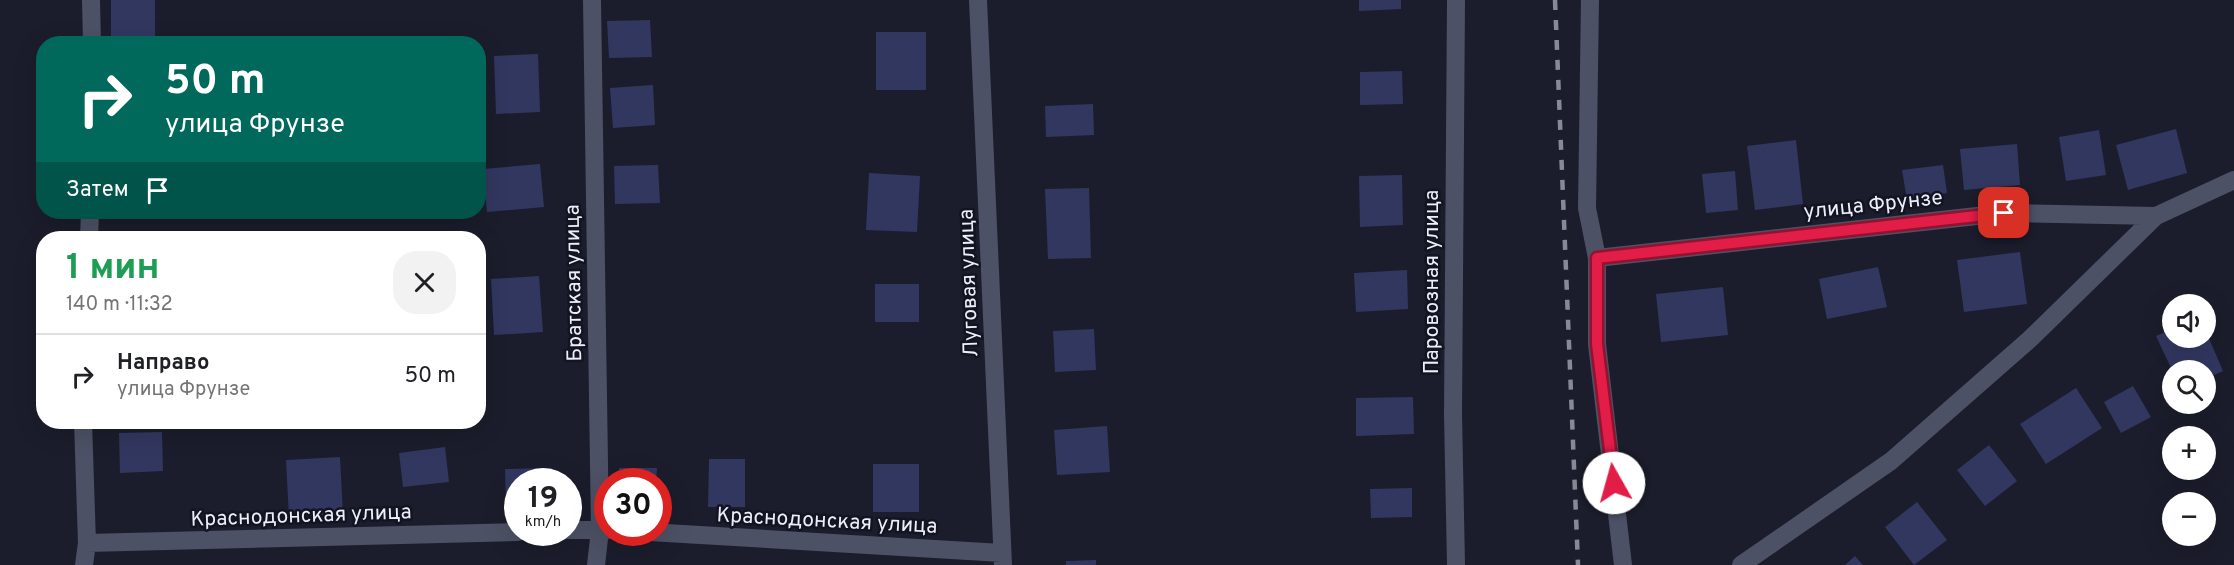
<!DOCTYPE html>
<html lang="ru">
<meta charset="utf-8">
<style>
:root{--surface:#fff;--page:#f2f2f2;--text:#202124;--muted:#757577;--line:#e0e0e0}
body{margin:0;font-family:Overpass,sans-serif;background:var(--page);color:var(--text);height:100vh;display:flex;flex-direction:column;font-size:22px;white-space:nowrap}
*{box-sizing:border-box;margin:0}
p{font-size:20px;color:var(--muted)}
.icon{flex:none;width:33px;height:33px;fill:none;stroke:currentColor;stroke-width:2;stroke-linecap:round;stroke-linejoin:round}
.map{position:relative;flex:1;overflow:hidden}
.panel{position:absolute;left:36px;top:231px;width:450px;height:198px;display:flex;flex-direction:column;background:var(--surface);border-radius:24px;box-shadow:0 6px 24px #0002}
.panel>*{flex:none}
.hud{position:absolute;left:36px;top:36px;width:450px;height:183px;border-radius:24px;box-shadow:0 6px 24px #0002;background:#00695c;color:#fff;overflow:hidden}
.tools{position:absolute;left:2162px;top:294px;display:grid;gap:12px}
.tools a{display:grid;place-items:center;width:54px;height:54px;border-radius:50%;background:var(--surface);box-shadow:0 6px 24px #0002;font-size:30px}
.speed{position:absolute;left:504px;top:468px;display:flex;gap:12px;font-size:30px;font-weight:700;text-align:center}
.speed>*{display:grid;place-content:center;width:78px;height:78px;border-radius:50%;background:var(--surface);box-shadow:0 6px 24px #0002;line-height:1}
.speed small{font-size:15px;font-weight:400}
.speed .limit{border:9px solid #d22;background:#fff;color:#111}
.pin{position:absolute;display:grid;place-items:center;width:51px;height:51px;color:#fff;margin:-26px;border-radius:12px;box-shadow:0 3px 9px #0006}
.me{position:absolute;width:66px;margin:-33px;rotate:353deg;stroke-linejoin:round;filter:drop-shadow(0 0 4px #0008)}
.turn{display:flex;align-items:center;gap:21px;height:126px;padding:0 30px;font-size:27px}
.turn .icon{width:78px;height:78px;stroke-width:2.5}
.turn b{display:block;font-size:42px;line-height:51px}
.then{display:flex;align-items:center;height:57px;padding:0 30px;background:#0003;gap:12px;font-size:22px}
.round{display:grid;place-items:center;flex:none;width:63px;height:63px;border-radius:24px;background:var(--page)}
.summary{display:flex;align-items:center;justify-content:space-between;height:102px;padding:0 30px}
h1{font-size:36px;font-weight:700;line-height:45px;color:#1e9e55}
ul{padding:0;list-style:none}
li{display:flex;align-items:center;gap:18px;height:84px;padding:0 30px;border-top:2px solid var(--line)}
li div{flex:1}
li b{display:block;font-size:22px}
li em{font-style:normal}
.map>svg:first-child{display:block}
.building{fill:#323760}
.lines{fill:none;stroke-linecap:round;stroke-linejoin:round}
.street{stroke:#4d5165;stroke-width:18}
.rail{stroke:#878996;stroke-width:4.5;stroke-dasharray:10 10;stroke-linecap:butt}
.route-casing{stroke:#92132f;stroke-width:15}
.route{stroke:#e11d48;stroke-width:10}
.labels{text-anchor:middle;stroke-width:5;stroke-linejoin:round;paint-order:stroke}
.street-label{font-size:21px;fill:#eceef8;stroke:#121422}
</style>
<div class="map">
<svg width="2234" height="565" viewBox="0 0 2234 565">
<rect width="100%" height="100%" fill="#1b1d2c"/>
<!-- building -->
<path class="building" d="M111,0H155V44H111Z
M1359,0H1401V9L1359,11Z
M650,20L652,57L609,58L607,21Z
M876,32H926V90H876Z
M538,54L540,112L496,114L494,56Z
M1402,71L1403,104L1360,105V72Z
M653,85L655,125L613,128L610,88Z
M1093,104L1094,135L1046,137L1045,106Z
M2176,129L2187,173L2128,190L2116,145Z
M2099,130L2106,175L2066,181L2059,137Z
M1796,140L1803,204L1755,210L1747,146Z
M2017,144L2020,185L1964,190L1960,149Z
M540,164L544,207L487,212L483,169Z
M658,165L660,203L615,204L614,166Z
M1943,165L1947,193L1907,200L1902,170Z
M1735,171L1738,210L1706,213L1702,174Z
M869,173L920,176L917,232L866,230Z
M1402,175L1403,225L1360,227L1359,176Z
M1089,188L1091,258L1048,259L1045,189Z
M2020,252L2027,304L1964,312L1957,260Z
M1878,267L1887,307L1827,319L1819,279Z
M1407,270L1408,309L1356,312L1354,273Z
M539,276L543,332L494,335L491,279Z
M875,284H919V322H875Z
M1723,287L1728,335L1661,342L1656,294Z
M1094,329L1096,370L1055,372L1053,331Z
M2172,329V338H2205V329L2223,371L2205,379V370H2172L2156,336Z
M2133,386L2151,417L2121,433L2104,402Z
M2076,388L2102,428L2046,464L2020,424Z
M1413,397L1414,434L1356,436V398Z
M1107,426L1110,472L1057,475L1054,430Z
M162,432L163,471L120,473L119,433Z
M1989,445L2017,481L1985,506L1957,470Z
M445,447L449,482L403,487L399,453Z
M340,457L343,514L289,517L286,460Z
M709,459H745V507H708Z
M873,464H919V512H873Z
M552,468V482H518V505L506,506L505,469Z
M619,468H657L656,482H619Z
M1412,488V517L1371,518L1370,489Z
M1917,502L1947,540L1914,565L1885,527Z
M1855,556L1863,565H1845Z
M1096,560V565H1066V561Z"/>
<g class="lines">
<!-- street -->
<path class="street" d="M91,0L92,44
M592,0L600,530L596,565
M978,0L1003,565
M1590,0L1587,208L1597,258V344L1623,565
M89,238L90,212
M1597,258L2004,213L2156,216
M83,422L87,543L84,565
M568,530H608
M649,532L1002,553
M87,543L518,532
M1456,565L1453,414L1456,0
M1741,565L1891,461L2030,339L2156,216L2234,180"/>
<!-- rail -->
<path class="rail" d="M1555,0L1578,565"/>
</g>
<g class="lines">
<defs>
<path id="route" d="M1614,483L1597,344V258L2004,213"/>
</defs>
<!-- route casing -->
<use href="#route" class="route-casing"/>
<!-- route -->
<use href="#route" class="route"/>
</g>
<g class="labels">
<!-- street labels -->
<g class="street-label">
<text transform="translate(1873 204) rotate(-6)" y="7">улица Фрунзе</text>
<text transform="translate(1431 282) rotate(-90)" y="7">Паровозная улица</text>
<text transform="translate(573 283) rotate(-91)" y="7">Братская улица</text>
<text transform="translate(968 283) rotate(-92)" y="7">Луговая улица</text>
<text transform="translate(301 515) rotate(-2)" y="7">Краснодонская улица</text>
<text transform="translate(827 520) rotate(3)" y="7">Краснодонская улица</text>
</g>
</g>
</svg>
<div class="tools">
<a><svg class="icon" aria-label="sound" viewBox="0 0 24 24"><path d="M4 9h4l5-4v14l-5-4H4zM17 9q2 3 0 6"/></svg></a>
<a><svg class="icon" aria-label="search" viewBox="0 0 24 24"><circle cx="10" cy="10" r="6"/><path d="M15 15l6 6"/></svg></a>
<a>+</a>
<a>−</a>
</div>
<div class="speed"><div>19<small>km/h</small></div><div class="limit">30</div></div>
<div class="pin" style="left:2004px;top:213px;background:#d93025"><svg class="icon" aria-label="arrive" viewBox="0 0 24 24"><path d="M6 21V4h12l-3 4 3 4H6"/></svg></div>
<svg class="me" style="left:1614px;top:483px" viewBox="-20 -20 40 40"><circle r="19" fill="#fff"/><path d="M0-13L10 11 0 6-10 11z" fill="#e11d48"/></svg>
<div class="hud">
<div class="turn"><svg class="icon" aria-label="right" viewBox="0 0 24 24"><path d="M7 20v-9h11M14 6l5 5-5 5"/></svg><div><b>50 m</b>улица Фрунзе</div></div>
<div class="then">Затем<svg class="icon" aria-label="arrive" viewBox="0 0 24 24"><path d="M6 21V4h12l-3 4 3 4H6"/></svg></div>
</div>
<section class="panel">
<div class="summary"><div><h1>1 мин</h1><p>140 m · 11:32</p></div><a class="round"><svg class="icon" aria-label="close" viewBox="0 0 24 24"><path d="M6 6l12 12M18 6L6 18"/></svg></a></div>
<ul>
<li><svg class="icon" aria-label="right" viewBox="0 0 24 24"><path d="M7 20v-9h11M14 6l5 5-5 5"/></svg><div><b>Направо</b><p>улица Фрунзе</p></div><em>50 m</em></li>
</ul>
</section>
</div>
